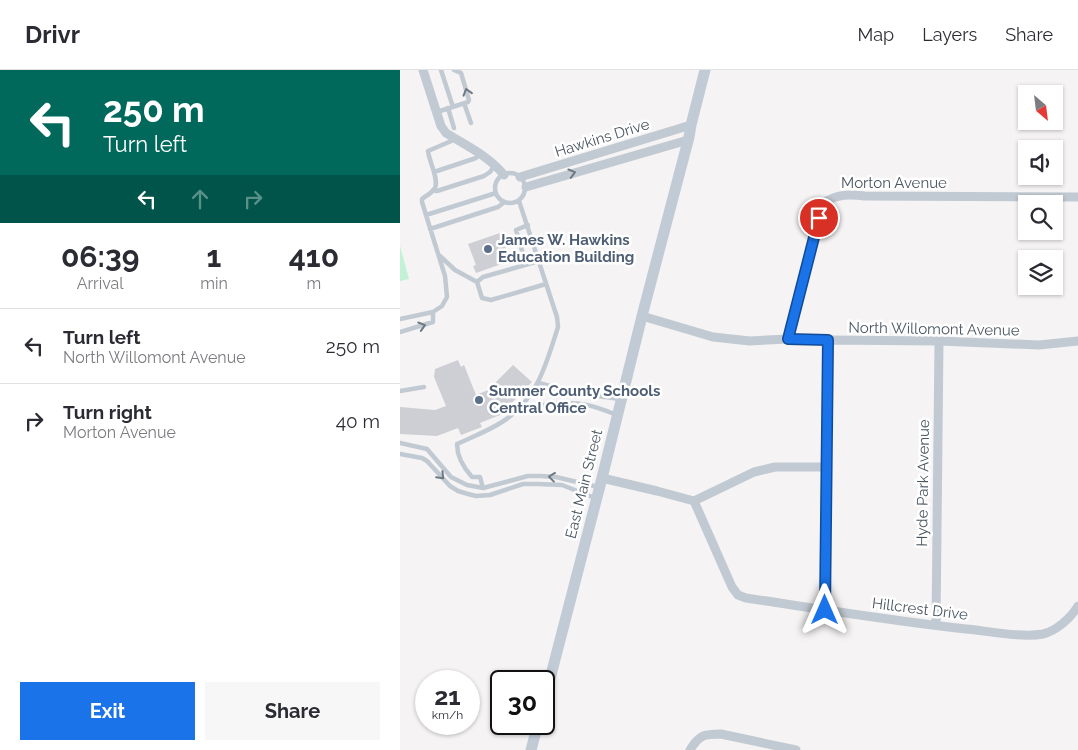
<!DOCTYPE html>
<style>
:root{--surface:#fff;--page:#f7f7f7;--text:#2b2b33;--muted:#7c7c81;--line:#e1e1e2;--accent:#1a73e8}
body{margin:0;font-family:Raleway,sans-serif;background:var(--page);color:var(--text);height:100vh;display:flex;flex-direction:column;font-size:19px;white-space:nowrap}
*{box-sizing:border-box;margin:0}
p{font-size:16px;color:var(--muted)}
.icon{flex:none;width:28px;height:28px;fill:none;stroke:currentColor;stroke-width:2;stroke-linecap:round;stroke-linejoin:round}
.map{position:relative;flex:1;overflow:hidden}
.sheet{display:flex;flex-direction:column;background:var(--surface);width:400px}
.sheet>*{flex:none}
.top-card{background:#00695c;color:#fff;overflow:hidden}
.needle{width:32px;rotate:152deg}
.buttons{position:absolute;left:618px;top:15px;display:grid;gap:10px}
.buttons a{display:grid;place-items:center;width:45px;height:45px;border-radius:0px;background:var(--surface);box-shadow:0 1px 4px #0004;font-size:25px}
.speed{position:absolute;left:15px;top:600px;display:flex;gap:10px;font-size:25px;font-weight:700;text-align:center}
.speed>*{display:grid;place-content:center;width:65px;height:65px;border-radius:50%;background:var(--surface);box-shadow:0 1px 4px #0004;line-height:1}
.speed small{font-size:12px;font-weight:400}
.speed .limit{border:2px solid #111;border-radius:8px;background:#fff;color:#111}
.pin{position:absolute;display:grid;place-items:center;width:42px;height:42px;color:#fff;margin:-21px;border:2px solid #fff;border-radius:50%;box-shadow:0 1px 5px #0007}
.me{position:absolute;width:55px;margin:-28px;rotate:0deg;stroke-linejoin:round;filter:drop-shadow(0 0 4px #0008)}
.turn{display:flex;align-items:center;gap:18px;height:105px;padding:0 20px;font-size:22px}
.turn .icon{width:65px;height:65px;stroke-width:2.5}
.turn b{display:block;font-size:35px;line-height:42px}
.lanes{display:flex;align-items:center;height:48px;padding:0 20px;background:#0003;justify-content:center;gap:25px;direction:ltr}
.lanes .off{opacity:.35}
.eta{display:flex;justify-content:space-evenly;align-items:center;height:85px;text-align:center}
.eta b{font-size:30px;font-weight:700;line-height:35px}
.button{display:flex;gap:10px;margin-top:auto;padding:10px 20px}
.button a{flex:1;height:58px;border-radius:0px;background:var(--accent);color:#fff;font-size:20px;font-weight:700;line-height:58px;text-align:center}
.button a+a{background:var(--page);color:var(--text)}
ul{padding:0;list-style:none}
li{display:flex;align-items:center;gap:15px;height:75px;padding:0 20px;border-top:1px solid var(--line)}
li div{flex:1}
li b{display:block;font-size:19px}
li em{font-style:normal}
header{display:flex;align-items:center;gap:30px;box-sizing:border-box;height:70px;padding:0 25px;background:var(--surface);border-bottom:1px solid var(--line)}
header strong{font-size:24px}
nav{display:flex;gap:28px;margin-inline-start:auto;font-size:18px}
main{display:flex;flex:1;min-height:0}
.map>svg:first-child{display:block}
.green{fill:#c3f1d5}
.building{fill:#cdcfd5}
.lines{fill:none;stroke-linecap:round;stroke-linejoin:round}
.lane{stroke:#c1cad2;stroke-width:4.5}
.street{stroke:#c1cad2;stroke-width:9}
.secondary{stroke:#c1cbd6;stroke-width:11}
.oneway{stroke:#6e7983}
.route-casing{stroke:#114b97;stroke-width:12}
.route{stroke:#1a73e8;stroke-width:9}
.service-dot{fill:#5c6f8a;stroke:#fff;stroke-width:2}
.labels{text-anchor:middle;stroke-width:5;stroke-linejoin:round;paint-order:stroke}
.street-label{font-size:15px;fill:#4a5661;stroke:#fff}
.service-label{font-size:15px;font-weight:bold;fill:#4e5e75;stroke:#fff;text-anchor:start}
</style>
<header>
<strong>Drivr</strong>
<nav><a>Map</a><a>Layers</a><a>Share</a></nav>
</header>
<main>
<section class="sheet">
<div class="top-card">
<div class="turn"><svg class="icon" aria-label="left" viewBox="0 0 24 24"><path d="M17 20v-9H6M10 6l-5 5 5 5"/></svg><div><b>250 m</b>Turn left</div></div>
<div class="lanes"><svg class="icon" aria-label="left" viewBox="0 0 24 24"><path d="M17 20v-9H6M10 6l-5 5 5 5"/></svg><svg class="icon off" aria-label="ahead" viewBox="0 0 24 24"><path d="M12 20V5M6 11l6-6 6 6"/></svg><svg class="icon off" aria-label="right" viewBox="0 0 24 24"><path d="M7 20v-9h11M14 6l5 5-5 5"/></svg></div>
</div>
<div class="eta">
<div><b>06:39</b><p>Arrival</p></div>
<div><b>1</b><p>min</p></div>
<div><b>410</b><p>m</p></div>
</div>
<ul>
<li><svg class="icon" aria-label="left" viewBox="0 0 24 24"><path d="M17 20v-9H6M10 6l-5 5 5 5"/></svg><div><b>Turn left</b><p>North Willomont Avenue</p></div><em>250 m</em></li>
<li><svg class="icon" aria-label="right" viewBox="0 0 24 24"><path d="M7 20v-9h11M14 6l5 5-5 5"/></svg><div><b>Turn right</b><p>Morton Avenue</p></div><em>40 m</em></li>
</ul>
<div class="button"><a>Exit</a><a>Share</a></div>
</section>
<div class="map">
<svg width="678" height="680" viewBox="0 0 678 680">
<rect width="100%" height="100%" fill="#f5f3f3"/>
<!-- green -->
<path class="green" d="M0,176L9,209L0,211Z"/>
<!-- building -->
<path class="building" d="M100,163L108,184L111,183L113,190L76,203L73,196L76,195L68,174Z
M58,290L61,297L64,295L76,325L88,320L113,295L132,312L100,345L80,353L82,357L61,365L58,358L37,366L0,364V337L35,340L46,336L34,307L35,299Z"/>
<g class="lines">
<!-- lane -->
<path class="lane" d="M41,0L53,37
M64,33L71,53
M48,38L54,58
M37,42L68,32L69,30L61,3L54,0
M34,102L76,88L80,84
M95 118a15 15 0 1 1 30 0a15 15 0 1 1-30 0Z
M33,120L37,121L84,106L90,102L95,95
M26,145L22,132V129C26,126 32,123 35,118C39,109 29,91 28,81L56,69
M30,159L98,137L102,134L103,131
M40,186L55,200L77,212
M139,191L83,207L77,212L82,228L91,230L146,214
M126,194L116,160L128,155
M0,249L33,242L42,236L47,227L45,206L26,145L96,123
M0,262L33,252V242
M139,313C165,321 193,326 220,329
M0,321L24,317
M119,339C141,335 165,330 187,335C197,337 207,341 217,345
M0,373L27,379L51,407L67,415L83,418L128,406H140L156,407L198,417
M0,384L22,388L27,391L50,416L58,421L68,424L76,426L90,425L123,414H138L162,415L195,428
M83,418L80,407H72C63,397 57,387 57,374C72,367 88,361 102,352C138,329 146,294 158,257L157,247L119,131"/>
<!-- street -->
<path class="street" d="M23,0L41,56L46,63C65,75 89,86 104,105
M120,107L291,55
M126,117L288,70
M242,246L313,267L350,271L388,269L428,270L539,271L639,275L678,271
M388,269L423,133C438,124 448,124 465,126L678,127
M202,408L257,421L294,431L332,517L338,525L346,528C420,539 493,551 566,559C588,561 623,568 643,564C656,561 671,548 678,536
M294,431L354,402L375,397H426
M425,540L428,270
M536,555L539,271
M290,680C299,665 304,664 321,664L396,680"/>
<!-- secondary -->
<path class="secondary" d="M144,632L202,408L242,246L289,67L291,55L305,0
M131,680L138,654"/>
</g>
<!-- one-way arrows -->
<defs><path id="oneway-chevron" d="M-2-3.5L2.5 0L-2 3.5" fill="none" stroke-width="1.6" stroke-linecap="round" stroke-linejoin="round" transform="scale(1.25)"/></defs>
<g class="oneway">
<use href="#oneway-chevron" transform="translate(67 22) rotate(-107)"/>
<use href="#oneway-chevron" transform="translate(172 103) rotate(-16)"/>
<use href="#oneway-chevron" transform="translate(22 256) rotate(-17)"/>
<use href="#oneway-chevron" transform="translate(41 406) rotate(46)"/>
<use href="#oneway-chevron" transform="translate(152 407) rotate(-173)"/>
</g>
<g class="lines">
<defs>
<path id="route" d="M419,148L388,269L428,270L425,540"/>
</defs>
<!-- route casing -->
<use href="#route" class="route-casing"/>
<!-- route -->
<use href="#route" class="route"/>
</g>
<!-- markers -->
<g class="service-dot">
<circle cx="88" cy="179" r="5"/>
<circle cx="79" cy="330" r="5"/>
</g>
<g class="labels">
<!-- street labels -->
<g class="street-label">
<text transform="translate(202 68) rotate(-17)" y="5">Hawkins Drive</text>
<text x="494" y="118">Morton Avenue</text>
<text transform="translate(534 259) rotate(1)" y="5">North Willomont Avenue</text>
<text transform="translate(523 413) rotate(-89)" y="5">Hyde Park Avenue</text>
<text transform="translate(184 414) rotate(-76)" y="5">East Main Street</text>
<text transform="translate(520 539) rotate(7)" y="5">Hillcrest Drive</text>
</g>
<!-- service labels -->
<g class="service-label">
<text x="98" y="175">James W. Hawkins<tspan x="98" dy="17">Education Building</tspan></text>
<text x="89" y="326">Sumner County Schools<tspan x="89" dy="17">Central Office</tspan></text>
</g>
</g>
</svg>
<div class="buttons">
<a><svg class="needle" viewBox="-14 -14 28 28"><path d="M0-13l5 13h-10z" fill="#e53935"/><path d="M0 13l5-13h-10z" fill="#7c7c81"/></svg></a>
<a><svg class="icon" aria-label="sound" viewBox="0 0 24 24"><path d="M4 9h4l5-4v14l-5-4H4zM17 9q2 3 0 6"/></svg></a>
<a><svg class="icon" aria-label="search" viewBox="0 0 24 24"><circle cx="10" cy="10" r="6"/><path d="M15 15l6 6"/></svg></a>
<a><svg class="icon" aria-label="layers" viewBox="0 0 24 24"><path d="M12 4l9 5-9 5-9-5zM3 14l9 5 9-5"/></svg></a>
</div>
<div class="speed"><div>21<small>km/h</small></div><div class="limit">30</div></div>
<div class="pin" style="left:419px;top:148px;background:#d93025"><svg class="icon" aria-label="arrive" viewBox="0 0 24 24"><path d="M6 21V4h12l-3 4 3 4H6"/></svg></div>
<svg class="me" style="left:425px;top:540px" viewBox="-20 -20 40 40"><path d="M0-17L14 15 0 8-14 15z" fill="#1a73e8" stroke="#fff" stroke-width="4"/></svg>
</div>
</main>
